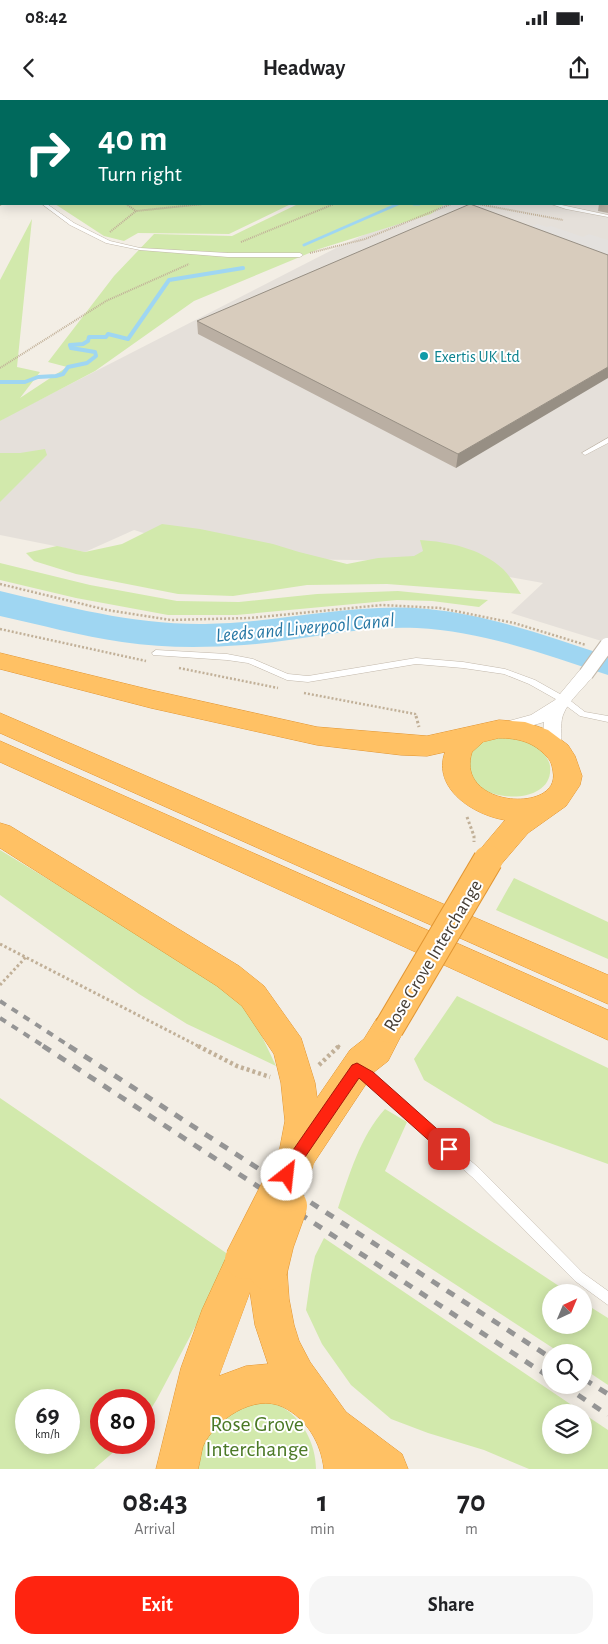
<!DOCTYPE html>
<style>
:root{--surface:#fff;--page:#f6f6f6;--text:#202124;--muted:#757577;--accent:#ff2410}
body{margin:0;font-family:"Alegreya Sans",sans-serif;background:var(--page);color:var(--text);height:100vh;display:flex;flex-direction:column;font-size:19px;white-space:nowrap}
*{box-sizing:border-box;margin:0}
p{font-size:16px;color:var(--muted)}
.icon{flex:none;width:28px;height:28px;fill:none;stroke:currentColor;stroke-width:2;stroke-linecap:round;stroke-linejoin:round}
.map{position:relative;height:1369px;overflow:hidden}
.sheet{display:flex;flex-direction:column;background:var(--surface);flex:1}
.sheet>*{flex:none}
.guide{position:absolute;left:0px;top:0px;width:609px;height:105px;box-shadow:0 2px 12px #0003;background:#00695c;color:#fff;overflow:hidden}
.needle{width:32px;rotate:44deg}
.fabs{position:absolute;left:542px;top:1184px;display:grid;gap:10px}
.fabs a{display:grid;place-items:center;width:50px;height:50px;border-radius:50%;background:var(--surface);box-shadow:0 2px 12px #0003;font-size:25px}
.speed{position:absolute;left:15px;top:1289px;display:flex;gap:10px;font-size:25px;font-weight:700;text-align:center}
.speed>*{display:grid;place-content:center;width:65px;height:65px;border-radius:50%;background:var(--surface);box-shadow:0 2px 12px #0003;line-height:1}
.speed small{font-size:12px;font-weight:400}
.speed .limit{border:8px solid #d22;background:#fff;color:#111}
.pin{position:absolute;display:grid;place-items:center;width:42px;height:42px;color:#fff;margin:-21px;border-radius:10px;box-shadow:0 2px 8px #0006}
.me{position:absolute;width:55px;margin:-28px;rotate:29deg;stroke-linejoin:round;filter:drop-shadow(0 0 4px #0008)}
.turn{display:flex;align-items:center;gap:18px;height:105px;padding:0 15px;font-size:22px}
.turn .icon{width:65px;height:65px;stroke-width:2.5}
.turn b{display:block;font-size:35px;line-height:42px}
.eta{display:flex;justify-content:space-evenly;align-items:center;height:85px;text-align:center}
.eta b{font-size:30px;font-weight:700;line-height:35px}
.cta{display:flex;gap:10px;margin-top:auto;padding:10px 15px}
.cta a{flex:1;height:58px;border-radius:20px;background:var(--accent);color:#fff;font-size:20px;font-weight:700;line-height:58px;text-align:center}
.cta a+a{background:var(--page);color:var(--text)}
.status{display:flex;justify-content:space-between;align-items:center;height:35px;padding:0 25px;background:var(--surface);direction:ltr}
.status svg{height:14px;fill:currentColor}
header{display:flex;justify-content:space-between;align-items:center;height:65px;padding:0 15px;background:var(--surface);font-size:22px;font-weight:700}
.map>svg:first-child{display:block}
.industrial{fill:#e5e0da}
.green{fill:#d2e9ac;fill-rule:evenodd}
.parking{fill:#e4e1de}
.water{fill:#9fd6f2}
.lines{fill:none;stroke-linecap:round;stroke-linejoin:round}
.stream-far1{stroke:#9fd6f2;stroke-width:3}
.stream{stroke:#9fd6f2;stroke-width:4}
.lane-casing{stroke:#c2b8ab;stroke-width:1}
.street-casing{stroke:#c2b8ab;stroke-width:1}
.highway-casing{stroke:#e29531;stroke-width:1}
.path-far3{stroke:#c1b098;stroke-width:2;stroke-dasharray:1 1;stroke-linecap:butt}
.path-far2{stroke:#c1b098;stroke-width:2.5;stroke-dasharray:2 2;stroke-linecap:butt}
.path-far1{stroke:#c1b098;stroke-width:3;stroke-dasharray:2.5 2.5;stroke-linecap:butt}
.path{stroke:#c1b098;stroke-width:4.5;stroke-dasharray:3 3;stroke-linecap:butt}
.lane{fill:#fff;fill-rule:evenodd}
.street{fill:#fff;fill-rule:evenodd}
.highway{fill:#ffc164;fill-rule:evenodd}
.rail-far1{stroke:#959595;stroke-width:4;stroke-dasharray:7 7;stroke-linecap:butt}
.rail{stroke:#959595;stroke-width:5;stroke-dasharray:9 9;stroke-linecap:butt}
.street-bridge-casing{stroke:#c2b8ab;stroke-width:16;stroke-linecap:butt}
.highway-bridge-far1-casing{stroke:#e29531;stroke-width:31;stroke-linecap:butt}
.highway-bridge-casing{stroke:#e29531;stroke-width:39;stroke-linecap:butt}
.street-bridge{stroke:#fff;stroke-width:14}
.highway-bridge-far1{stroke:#ffc164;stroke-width:29}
.highway-bridge{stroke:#ffc164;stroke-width:38}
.wall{fill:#baafa3}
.shaded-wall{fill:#978f84}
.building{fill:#d8ccbd;stroke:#978f84}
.route{fill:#ff2410;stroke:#a6170a}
.culture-dot{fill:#0f9aa8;stroke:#fff;stroke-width:2}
.labels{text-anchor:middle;stroke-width:4;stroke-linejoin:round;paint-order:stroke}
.far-culture-label{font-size:16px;fill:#0d838f;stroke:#fff;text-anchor:start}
.street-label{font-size:19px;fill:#463e35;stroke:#fff}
.water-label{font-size:20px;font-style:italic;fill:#2878a5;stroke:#fff}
.near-park-label{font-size:22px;fill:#4b7926;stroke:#fff}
</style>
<div class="status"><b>08:42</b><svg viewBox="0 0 49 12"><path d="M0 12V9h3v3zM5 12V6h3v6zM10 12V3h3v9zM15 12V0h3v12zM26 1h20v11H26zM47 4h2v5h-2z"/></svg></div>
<header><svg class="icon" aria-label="back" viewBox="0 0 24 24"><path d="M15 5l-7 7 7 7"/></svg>Headway<svg class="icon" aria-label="share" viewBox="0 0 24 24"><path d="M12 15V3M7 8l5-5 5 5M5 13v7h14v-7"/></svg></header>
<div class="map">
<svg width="608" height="1369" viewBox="0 0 608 1369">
<rect width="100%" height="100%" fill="#f3eee5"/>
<!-- industrial -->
<path class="industrial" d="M608,54V543L511,513L543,483L419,461L224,458L134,430L85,452L0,435V321L6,317L338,147L430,104H608Z"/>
<!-- green -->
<path class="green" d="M55,104H291L229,134L138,133L124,141L104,136Z
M298,104H445L431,114L319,149L194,201L95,271L0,321V180L32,119L17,267L40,272L20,298L67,267L48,262L114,176L154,134L232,136Z
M45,349L47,355L0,402V353H20Z
M162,424L200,429L273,444L299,452L347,464L378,458L414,456L423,451L420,440C449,442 480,448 503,469C510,476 516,486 521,494L387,484L307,485L233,496L178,494L76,474L34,461L26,453L57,446L85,452L122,444Z
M0,463L90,485L177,501L239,502L317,494L398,491L488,500L479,507L432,501L397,500L236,515H168L76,498L0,480Z
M509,635C517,638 527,640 534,645C541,649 549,658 550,666C555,707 478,704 468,673C466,667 467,659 467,653L483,639Z
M0,750L163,849L233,896L248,911L257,926L276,966L187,924L139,894L0,795Z
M514,778L608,822V859L496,810Z
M457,896L608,968V1064L494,1023L424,980L414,959Z
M0,998L232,1157L157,1299L144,1320V1300H101V1342L124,1343L94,1369H0ZM26,1300H69V1342H26Z
M385,1009L407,1022L385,1071L568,1192H551V1225H584V1203L608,1218V1285L584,1269V1252H559L338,1108C350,1073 360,1037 385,1009Z
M324,1138L582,1312H551V1345H584V1314L608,1330V1369H529L484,1350L428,1333L391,1319L351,1285L322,1244L306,1210L311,1175L315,1156Z
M259,1301C265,1302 272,1303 278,1305C302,1316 316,1344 316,1369H195L198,1349L222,1314Z"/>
<!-- parking -->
<path class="parking" d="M537,124L547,127L551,126L583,137L589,134L608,140V164L519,132Z"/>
<!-- water -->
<path class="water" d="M0,491C68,507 135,525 205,524C280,523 354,502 428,509C490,515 550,537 608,556V575C547,555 482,531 417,528C359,525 301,541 244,545C203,548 162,548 122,542C81,536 41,525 0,516Z"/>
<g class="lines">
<!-- stream-far1 -->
<path class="stream-far1" d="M121,0L134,1
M77,1H85
M101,1L112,0
M153,1L156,0
M414,104H419
M304,145L398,104"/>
<!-- stream -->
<path class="stream" d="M0,282H25L38,277L56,276L63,274L68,267L87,263L96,256L95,252L71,248L70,245L83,244L88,241L89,237H106L108,234L128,239L169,180L243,168"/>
<defs>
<path id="lane" d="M0,71H1V74H0Z
M42,104H47L74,123L110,141L140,148L228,153H300L303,155L300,157H228L140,150L106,143L70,125Z
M551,104H557L608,115V117L566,109Z
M608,338V343L587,354L585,355L582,353Z
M156,550L227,554L253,559L288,574L308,576L416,558L463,562L505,569L535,580L567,598L585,612L608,616V622L580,616L561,602L529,584L504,574L463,568L416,564L308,582L287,580L248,563L227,560L153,555L152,553Z
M361,967L365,969L480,1069L583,1173L608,1191V1205L575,1181L472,1077L357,975L356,972L357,969Z"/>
<path id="street" d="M401,0H412L413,1H402Z
M488,0H498L499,1H489Z
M586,569L592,570L594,574C585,588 569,599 563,615C559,626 564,641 559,649L553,651L547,649L543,634L544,622L504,634L498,632L496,628L498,624L531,615L555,600L580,570Z"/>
<path id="highway" d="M0,553L151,590L317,627L427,636L499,620L525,622L548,630L568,645L575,656L582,676L580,685L566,706L528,733L498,768L488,771L478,768L473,760L478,752L505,720C474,715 432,689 445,652L427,656L401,655L317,645L151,608L0,569ZM499,638C518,638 534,642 547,657C551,661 552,665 553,671C562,714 454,708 472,652L483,642Z
M0,613L608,875V904L0,633Z
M0,641L608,910V940L0,662Z
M0,723L10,726L239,866L264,886L301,938L315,983L317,998L350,950L364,939L377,918L389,913L401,918L405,928L388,961L374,972L309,1070L296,1075L283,1070L278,1058L285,1021L281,983L274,954L242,906L217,886L0,748Z
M244,1141L257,1147L261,1155L268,1152L282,1157L287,1171L289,1199L294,1225L299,1241L310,1262L346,1312L402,1354L408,1369H324C321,1343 307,1319 283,1307C254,1293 215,1320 203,1346C201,1353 200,1362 198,1369H156L181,1268L202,1210L231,1147ZM250,1192L255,1225L268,1264L246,1266L219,1276Z"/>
</defs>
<!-- lane casing -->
<use href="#lane" class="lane-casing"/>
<!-- street casing -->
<use href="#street" class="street-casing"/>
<!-- highway casing -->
<use href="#highway" class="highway-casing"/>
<!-- path-far3 -->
<path class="path-far3" d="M6,0L8,1
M265,0L268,1
M456,0L459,1
M516,0L519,1
M56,1L60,0
M209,1L220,0
M319,1L324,0
M126,104L136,111
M478,104L563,120
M0,105L2,104
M110,132L136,111L203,104
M241,142L334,104
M310,153L365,139L451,104
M0,268L106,201L189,164"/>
<!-- path-far2 -->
<path class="path-far2" d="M0,484L107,510L171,520L250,518L382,505L440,508L514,523L586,545
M0,529L146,561
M179,568L278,588
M304,593L415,614L416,617"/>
<!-- path-far1 -->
<path class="path-far1" d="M416,616L419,627
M467,717L474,736V742
M0,844L200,947
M0,885L26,857
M338,947L340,945"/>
<!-- path -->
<path class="path" d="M198,946L237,966L270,977
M319,965L339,946"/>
<!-- lane -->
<use href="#lane" class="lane"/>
<!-- street -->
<use href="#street" class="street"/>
<!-- highway -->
<use href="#highway" class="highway"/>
<!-- rail-far1 -->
<path class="rail-far1" d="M0,901L71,947
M0,918L45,947"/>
<!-- rail -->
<path class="rail" d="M43,946L551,1278
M69,946L551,1258
M584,1279L608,1294
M563,1285L608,1315"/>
<defs>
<path id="street-bridge" d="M586,574L607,545"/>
<path id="highway-bridge-far1" d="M389,928L488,760"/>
<path id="highway-bridge" d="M244,1160L296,1058
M268,1171L275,1142L288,1106"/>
</defs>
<!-- street-bridge casing -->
<use href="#street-bridge" class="street-bridge-casing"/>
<!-- highway-bridge-far1 casing -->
<use href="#highway-bridge-far1" class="highway-bridge-far1-casing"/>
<!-- highway-bridge casing -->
<use href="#highway-bridge" class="highway-bridge-casing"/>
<!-- street-bridge -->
<use href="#street-bridge" class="street-bridge"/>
<!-- highway-bridge-far1 -->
<use href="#highway-bridge-far1" class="highway-bridge-far1"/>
<!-- highway-bridge -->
<use href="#highway-bridge" class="highway-bridge"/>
</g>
<!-- wall -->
<path class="wall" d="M608,88V113L598,111L599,104H608Z
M608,155L456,368L198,234L197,221Z"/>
<!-- shaded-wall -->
<path class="shaded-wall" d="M608,267V278L456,368L458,354Z"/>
<!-- building -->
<path class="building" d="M529,0H608V42V1H530Z
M470,104L608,155V267L458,354L197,221Z"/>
<!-- route -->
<path class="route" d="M357,963L373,972L454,1044L456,1049L454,1054L449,1056L444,1054L359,978L301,1063L292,1080L287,1082L282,1080L280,1075L291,1053L352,965Z"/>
<!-- markers -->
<circle class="culture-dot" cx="424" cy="256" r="5"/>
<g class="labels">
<!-- far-culture labels -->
<g class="far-culture-label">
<text x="434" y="262">Exertis UK Ltd</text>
</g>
<!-- street labels -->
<g class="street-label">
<text transform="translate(432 855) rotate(-59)" y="7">Rose Grove Interchange</text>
</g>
<!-- water labels -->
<g class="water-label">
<text transform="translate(305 527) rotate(-5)" y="7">Leeds and Liverpool Canal</text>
</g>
<!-- near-park labels -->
<g class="near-park-label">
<text x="257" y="1331">Rose Grove<tspan x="257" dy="25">Interchange</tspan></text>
</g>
</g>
</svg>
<div class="fabs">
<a><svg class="needle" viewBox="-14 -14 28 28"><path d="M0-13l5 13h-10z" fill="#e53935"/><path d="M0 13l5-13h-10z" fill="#757577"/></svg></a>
<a><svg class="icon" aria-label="search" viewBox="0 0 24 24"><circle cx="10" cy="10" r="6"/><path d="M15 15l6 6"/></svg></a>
<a><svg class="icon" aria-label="layers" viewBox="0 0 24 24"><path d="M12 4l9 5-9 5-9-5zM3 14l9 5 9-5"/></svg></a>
</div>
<div class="speed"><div>69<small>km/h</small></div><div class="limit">80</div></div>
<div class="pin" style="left:449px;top:1049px;background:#d93025"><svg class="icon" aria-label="arrive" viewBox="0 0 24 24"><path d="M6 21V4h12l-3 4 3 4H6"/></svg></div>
<svg class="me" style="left:287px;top:1075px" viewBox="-20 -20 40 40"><circle r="19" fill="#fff"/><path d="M0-13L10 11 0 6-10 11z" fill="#ff2410"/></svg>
<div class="guide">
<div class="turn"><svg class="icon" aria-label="right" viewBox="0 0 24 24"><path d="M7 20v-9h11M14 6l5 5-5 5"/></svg><div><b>40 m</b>Turn right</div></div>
</div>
</div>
<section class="sheet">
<div class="eta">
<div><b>08:43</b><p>Arrival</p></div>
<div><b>1</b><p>min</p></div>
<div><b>70</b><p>m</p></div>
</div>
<div class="cta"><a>Exit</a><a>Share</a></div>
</section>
